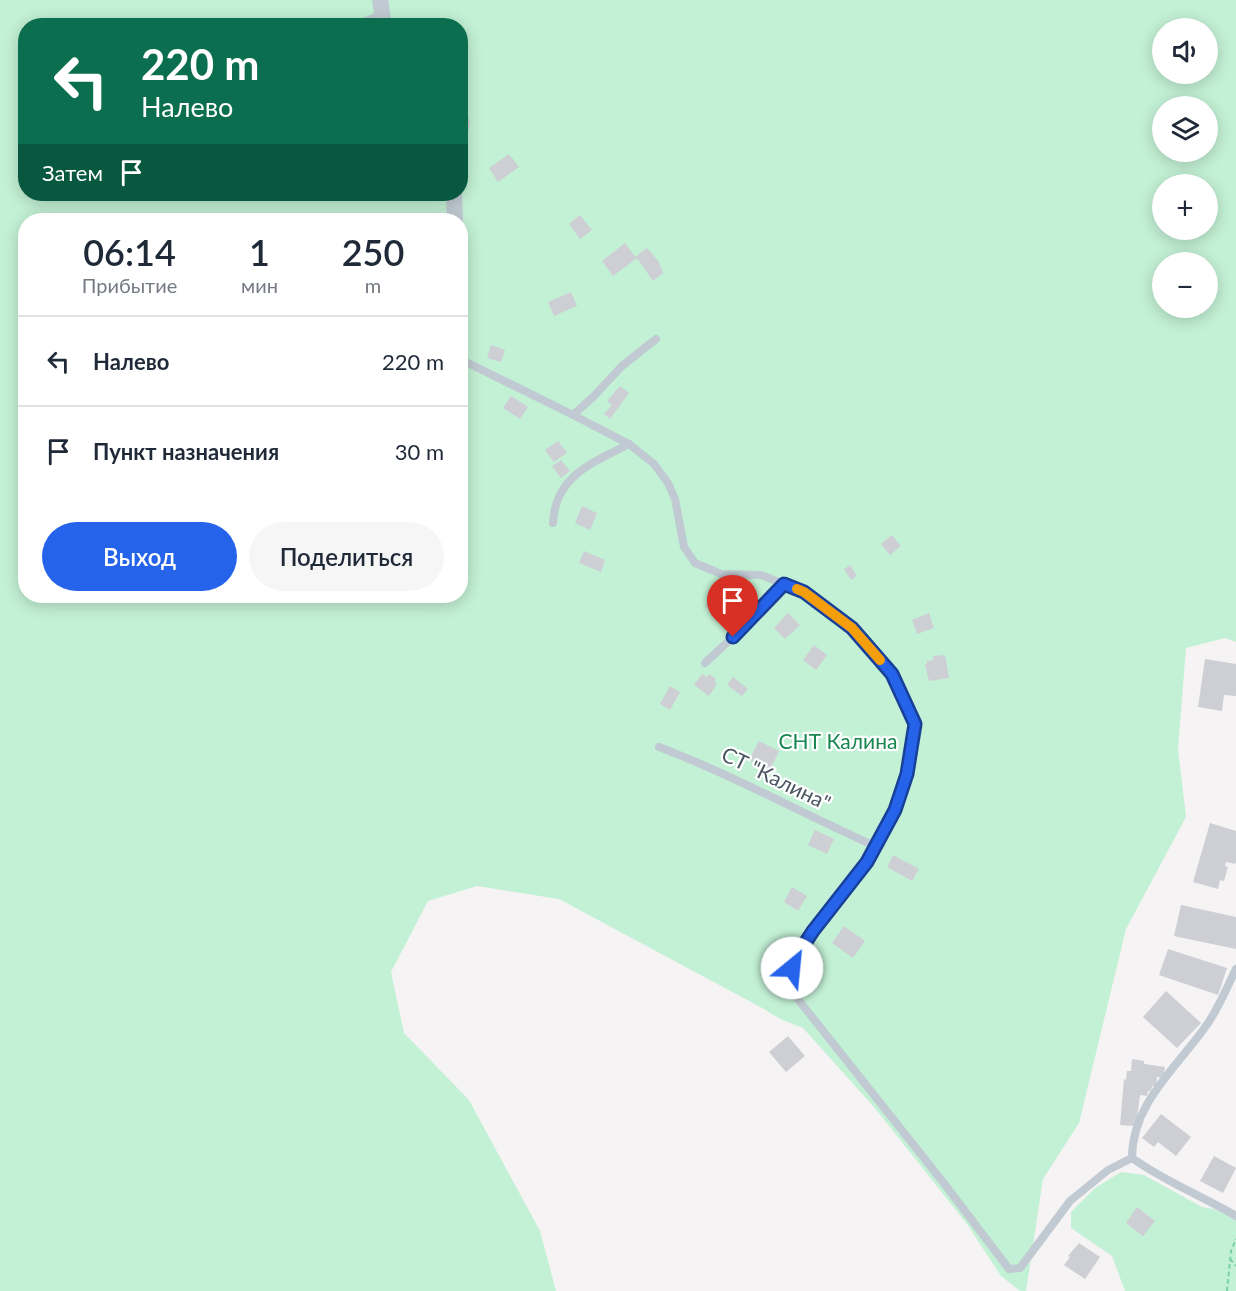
<!DOCTYPE html>
<html lang="ru">
<meta charset="utf-8">
<style>
:root{--surface:#fff;--page:#f6f6f7;--text:#1f2937;--muted:#747a83;--line:#e0e1e3;--accent:#2563eb}
body{margin:0;font-family:Lato,sans-serif;background:var(--page);color:var(--text);height:100vh;display:flex;flex-direction:column;font-size:22px;white-space:nowrap}
*{box-sizing:border-box;margin:0}
p{font-size:20px;color:var(--muted)}
.icon{flex:none;width:33px;height:33px;fill:none;stroke:currentColor;stroke-width:2;stroke-linecap:round;stroke-linejoin:round}
.map{position:relative;flex:1;overflow:hidden}
.sheet{position:absolute;left:18px;top:213px;width:450px;height:390px;display:flex;flex-direction:column;background:var(--surface);border-radius:24px;box-shadow:0 3px 15px #0003}
.sheet>*{flex:none}
.guide{position:absolute;left:18px;top:18px;width:450px;height:183px;border-radius:24px;box-shadow:0 3px 15px #0003;background:#0b6e4f;color:#fff;overflow:hidden}
.tools{position:absolute;left:1152px;top:18px;display:grid;gap:12px}
.tools a{display:grid;place-items:center;width:66px;height:66px;border-radius:50%;background:var(--surface);box-shadow:0 3px 15px #0003;font-size:30px}
.pin{position:absolute;display:grid;place-items:center;width:51px;height:51px;color:#fff;margin:-62px -26px;border-radius:50% 50% 50% 0;rotate:-45deg;box-shadow:0 0 6px #0007}
.pin .icon{rotate:45deg}
.me{position:absolute;width:66px;margin:-33px;rotate:28deg;stroke-linejoin:round;filter:drop-shadow(0 0 4px #0008)}
.turn{display:flex;align-items:center;gap:21px;height:126px;padding:0 24px;font-size:27px}
.turn .icon{width:78px;height:78px;stroke-width:2.5}
.turn b{display:block;font-size:42px;line-height:51px}
.then{display:flex;align-items:center;height:57px;padding:0 24px;background:#0003;gap:12px;font-size:22px}
.eta{display:flex;justify-content:space-evenly;align-items:center;height:102px;text-align:center}
.eta b{font-size:36px;font-weight:600;line-height:42px}
.button{display:flex;gap:12px;margin-top:auto;padding:12px 24px}
.button a{flex:1;height:69px;border-radius:36px;background:var(--accent);color:#fff;font-size:24px;font-weight:600;line-height:69px;text-align:center}
.button a+a{background:var(--page);color:var(--text)}
ul{padding:0;list-style:none}
li{display:flex;align-items:center;gap:18px;height:90px;padding:0 24px;border-top:2px solid var(--line)}
li div{flex:1}
li b{display:block;font-size:22px}
li em{font-style:normal}
.map>svg:first-child{display:block}
.green{fill:#c3f1d5;fill-rule:evenodd}
.building{fill:#cdcfd5}
.lines{fill:none;stroke-linecap:round;stroke-linejoin:round}
.path{stroke:#7ad0a6;stroke-width:2;stroke-dasharray:4.5 3;stroke-linecap:butt}
.service{stroke:#c1cad2;stroke-width:8}
.minor{stroke:#c1cad2;stroke-width:16}
.route-casing{stroke:#184099;stroke-width:15}
.route{stroke:#2563eb;stroke-width:10}
.slow{stroke:#f59e0b;stroke-width:10}
.labels{text-anchor:middle;stroke-width:4.5;stroke-linejoin:round;paint-order:stroke}
.park-label{font-size:21px;fill:#17864f;stroke:#fff}
.street-label{font-size:21px;fill:#4a5661;stroke:#fff}
</style>
<div class="map">
<svg width="1236" height="1291" viewBox="0 0 1236 1291">
<rect width="100%" height="100%" fill="#f5f3f3"/>
<!-- green -->
<path class="green" d="M0,0H1236V642L1225,638L1186,648L1178,749L1186,817L1126,929L1079,1123L1043,1179L1026,1291H1020L1001,1276L967,1224L874,1107L803,1028L780,1019L764,1009L559,899L477,886L428,901L391,972L404,1033L469,1100L540,1231L556,1291H0ZM26,26H460V194H26ZM1162,28H1208V74H1162ZM1162,106H1208V152H1162ZM1162,184H1208V230H1162ZM26,220H460V596H26ZM1162,262H1208V308H1162Z
M1121,1172L1144,1175L1202,1207L1236,1213V1291H1125L1112,1256L1071,1228V1212L1095,1188Z"/>
<!-- building -->
<path class="building" d="M460,118L470,119L468,134H460Z
M509,154L519,167L498,182L489,168Z
M580,215L592,230L580,239L569,224Z
M625,243L636,258L635,257L647,248L659,262L663,273L653,281L637,258L613,276L602,261Z
M571,292L577,306L554,316L548,302Z
M491,345L505,350L501,362L487,358Z
M620,386L629,393L610,419L604,414L612,405L607,401Z
M511,396L528,407L520,419L503,408Z
M558,441L567,453L554,462L545,450Z
M561,460L570,471L561,478L552,466Z
M582,506L597,513L590,530L575,523Z
M892,535L901,546L890,555L881,544Z
M584,551L605,560L601,572L579,563Z
M850,565L857,576L851,580L844,569Z
M712,591L723,596L716,612L705,607Z
M788,613L800,625L785,639L774,628Z
M929,613L934,628L917,634L912,620Z
M814,645L827,655L816,670L803,660Z
M945,655L949,678L929,681L925,664H927V661L933,660V656Z
M1205,659L1236,664V696L1224,695L1222,711L1198,707Z
M702,674L707,677L709,674L716,679L714,681L717,684L709,696L694,685Z
M733,677L748,689L742,696L727,685Z
M670,686L680,692L670,710L660,704Z
M759,741L779,751L770,770L749,760Z
M1210,823L1236,831V862L1235,864L1226,862L1225,866L1228,867L1224,881L1220,880L1218,889L1193,882Z
M815,830L834,839L827,854L808,845Z
M893,855L919,869L912,881L887,867Z
M792,887L807,896L798,911L784,902Z
M1181,905L1236,917V949L1174,936Z
M844,926L865,941L853,958L832,943Z
M1168,949L1227,968L1218,995L1159,975Z
M1166,991L1201,1023L1177,1048L1143,1017Z
M788,1036L805,1056L786,1072L769,1052Z
M1132,1059L1144,1061V1064L1165,1067L1163,1078L1157,1077L1156,1086H1152L1151,1091H1148L1147,1096L1140,1095L1136,1126L1120,1125L1124,1079L1126,1080L1127,1071H1131Z
M1161,1114L1191,1137L1176,1156L1158,1142L1154,1147L1142,1138Z
M1214,1156L1236,1168L1223,1193L1200,1181Z
M1137,1207L1155,1221L1143,1236L1126,1223Z
M1079,1243L1100,1257L1085,1279L1064,1265L1070,1257L1068,1256Z"/>
<g class="lines">
<!-- path -->
<path class="path" d="M1230,1259L1236,1266
M1227,1291L1231,1251L1236,1239"/>
<!-- service -->
<path class="service" d="M354,26L383,14
M460,359L573,415L629,444L654,464L668,483L675,499L684,547L695,563L721,574L761,575L804,592L852,628L892,674L914,724L907,774L895,810L867,862L813,931L794,960L792,968L797,998L943,1182L1009,1269L1020,1268L1070,1201L1108,1170L1132,1158C1164,1181 1202,1196 1236,1216
M573,415L593,397L622,366L656,339
M553,523C555,476 592,463 629,444
M705,663L733,637L784,584
M659,747C733,775 803,814 875,846
M1132,1158C1132,1102 1179,1066 1208,1023C1219,1007 1227,987 1236,969"/>
<!-- minor -->
<path class="minor" d="M380,0L384,26
M454,194L455,220"/>
</g>
<g class="lines">
<defs>
<path id="route" d="M733,637L784,584L804,592L852,628L892,674L915,724L907,774L895,810L867,862L813,931L794,960L792,968"/>
</defs>
<!-- route casing -->
<use href="#route" class="route-casing"/>
<!-- route -->
<use href="#route" class="route"/>
<!-- slow -->
<path class="slow" d="M797,589L804,592L852,628L880,660"/>
</g>
<g class="labels">
<!-- park labels -->
<g class="park-label">
<text x="838" y="749">СНТ Калина</text>
</g>
<!-- street labels -->
<g class="street-label">
<text transform="translate(776 779) rotate(26)" y="7">СТ "Калина"</text>
</g>
</g>
</svg>
<div class="tools">
<a><svg class="icon" aria-label="sound" viewBox="0 0 24 24"><path d="M4 9h4l5-4v14l-5-4H4zM17 9q2 3 0 6"/></svg></a>
<a><svg class="icon" aria-label="layers" viewBox="0 0 24 24"><path d="M12 4l9 5-9 5-9-5zM3 14l9 5 9-5"/></svg></a>
<a>+</a>
<a>−</a>
</div>
<div class="pin" style="left:733px;top:637px;background:#d93025"><svg class="icon" aria-label="arrive" viewBox="0 0 24 24"><path d="M6 21V4h12l-3 4 3 4H6"/></svg></div>
<svg class="me" style="left:792px;top:968px" viewBox="-20 -20 40 40"><circle r="19" fill="#fff"/><path d="M0-13L10 11 0 6-10 11z" fill="#2563eb"/></svg>
<div class="guide">
<div class="turn"><svg class="icon" aria-label="left" viewBox="0 0 24 24"><path d="M17 20v-9H6M10 6l-5 5 5 5"/></svg><div><b>220 m</b>Налево</div></div>
<div class="then">Затем<svg class="icon" aria-label="arrive" viewBox="0 0 24 24"><path d="M6 21V4h12l-3 4 3 4H6"/></svg></div>
</div>
<section class="sheet">
<div class="eta">
<div><b>06:14</b><p>Прибытие</p></div>
<div><b>1</b><p>мин</p></div>
<div><b>250</b><p>m</p></div>
</div>
<ul>
<li><svg class="icon" aria-label="left" viewBox="0 0 24 24"><path d="M17 20v-9H6M10 6l-5 5 5 5"/></svg><div><b>Налево</b></div><em>220 m</em></li>
<li><svg class="icon" aria-label="arrive" viewBox="0 0 24 24"><path d="M6 21V4h12l-3 4 3 4H6"/></svg><div><b>Пункт назначения</b></div><em>30 m</em></li>
</ul>
<div class="button"><a>Выход</a><a>Поделиться</a></div>
</section>
</div>
